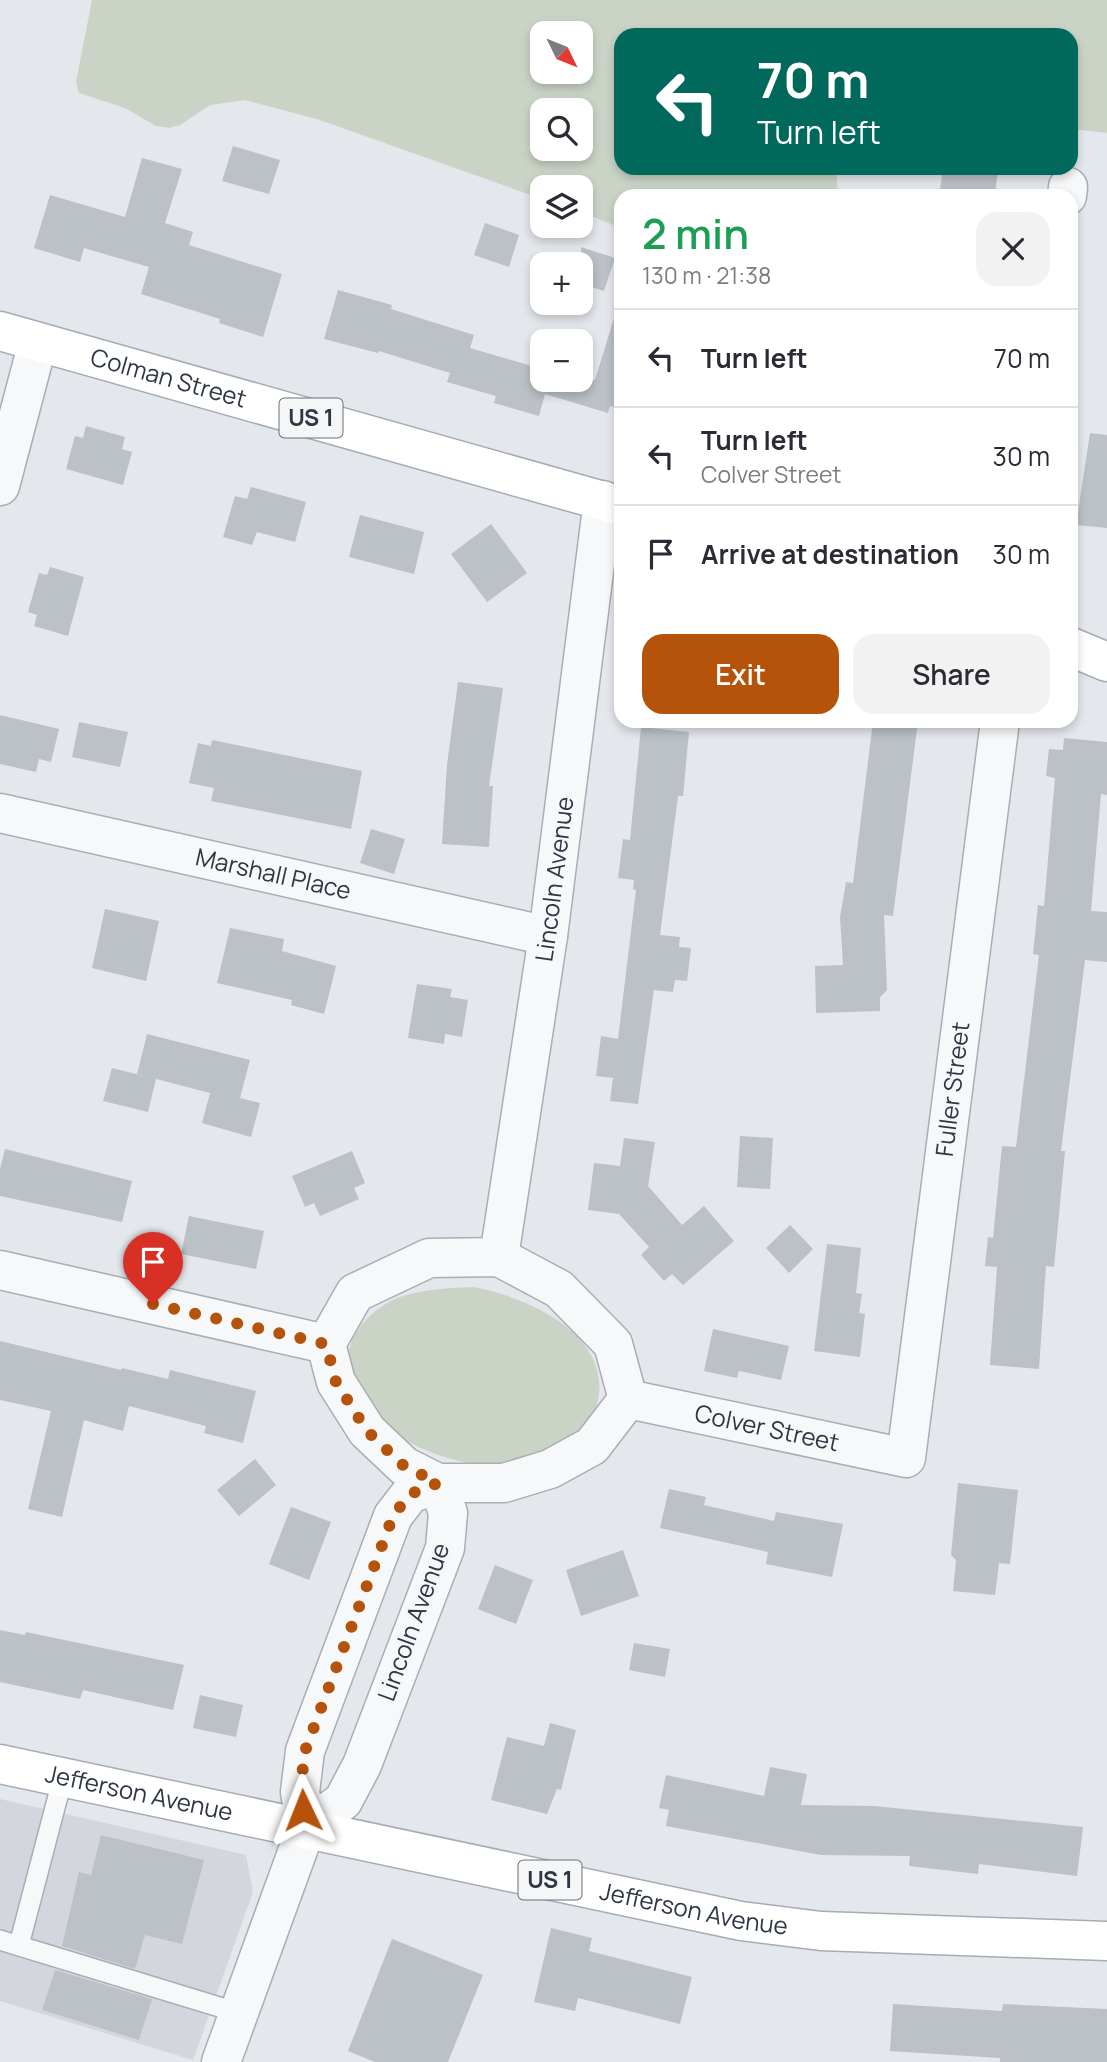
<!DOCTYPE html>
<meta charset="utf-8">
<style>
:root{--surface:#fff;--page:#f2f2f3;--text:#2b2b33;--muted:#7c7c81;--line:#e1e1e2;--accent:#b45309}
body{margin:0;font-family:Manrope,sans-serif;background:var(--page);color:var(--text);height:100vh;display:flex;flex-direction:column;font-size:26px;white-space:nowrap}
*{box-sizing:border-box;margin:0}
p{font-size:23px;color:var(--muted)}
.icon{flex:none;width:38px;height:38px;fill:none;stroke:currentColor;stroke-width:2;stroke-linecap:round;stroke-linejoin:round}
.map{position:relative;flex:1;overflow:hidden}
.details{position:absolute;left:614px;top:189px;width:464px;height:539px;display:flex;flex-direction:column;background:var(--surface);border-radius:21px;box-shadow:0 4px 10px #0003}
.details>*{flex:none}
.banner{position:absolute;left:614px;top:28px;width:464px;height:147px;border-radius:21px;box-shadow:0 4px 10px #0003;background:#00695c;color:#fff;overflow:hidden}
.needle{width:46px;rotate:133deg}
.tools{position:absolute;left:530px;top:21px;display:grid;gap:14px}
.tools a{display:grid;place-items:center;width:63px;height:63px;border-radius:14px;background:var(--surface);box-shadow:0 4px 10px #0003;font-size:35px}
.pin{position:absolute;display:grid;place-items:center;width:60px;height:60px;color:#fff;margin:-72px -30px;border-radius:50% 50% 50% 0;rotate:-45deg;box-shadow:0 0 7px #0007}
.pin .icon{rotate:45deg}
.me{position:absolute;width:77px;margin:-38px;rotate:358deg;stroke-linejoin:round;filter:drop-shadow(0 0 5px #0008)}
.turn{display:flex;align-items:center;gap:24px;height:147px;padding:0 28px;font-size:32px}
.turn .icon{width:91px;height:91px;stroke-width:2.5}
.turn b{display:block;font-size:49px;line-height:60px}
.round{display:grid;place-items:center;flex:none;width:74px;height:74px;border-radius:21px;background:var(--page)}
.overview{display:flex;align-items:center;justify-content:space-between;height:119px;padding:0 28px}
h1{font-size:42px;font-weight:600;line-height:52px;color:#1e9e55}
.button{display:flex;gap:14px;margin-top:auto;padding:14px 28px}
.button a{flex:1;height:80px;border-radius:21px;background:var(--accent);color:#fff;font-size:28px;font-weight:600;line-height:80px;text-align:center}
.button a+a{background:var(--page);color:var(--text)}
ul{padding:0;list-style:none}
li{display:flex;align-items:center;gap:21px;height:98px;padding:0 28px;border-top:2px solid var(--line)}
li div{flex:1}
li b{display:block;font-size:26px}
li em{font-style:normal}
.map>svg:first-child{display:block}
.built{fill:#d3d7dd}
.green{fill:#cad4c6;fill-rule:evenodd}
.building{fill:#bcc1c7}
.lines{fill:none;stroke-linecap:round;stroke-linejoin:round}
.service-casing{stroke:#a9aeb5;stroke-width:22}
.minor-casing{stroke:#a9aeb5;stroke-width:41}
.primary-casing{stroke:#a5acb6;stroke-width:41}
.service{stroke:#f7f8f9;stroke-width:19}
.minor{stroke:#f7f8f9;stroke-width:38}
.primary{stroke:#fff;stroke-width:38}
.route{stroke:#b45309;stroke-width:12;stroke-dasharray:0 21.6}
.labels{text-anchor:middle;stroke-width:6;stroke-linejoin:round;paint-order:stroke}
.shield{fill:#f4f6f8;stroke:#697079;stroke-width:2}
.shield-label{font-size:23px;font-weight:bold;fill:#2d3642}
.street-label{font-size:24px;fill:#2d3642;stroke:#f4f6f8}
</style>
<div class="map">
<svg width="1107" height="2062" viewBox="0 0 1107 2062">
<rect width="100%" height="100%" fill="#e4e7eb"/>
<!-- built -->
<path class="built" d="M0,1799L246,1855L253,1892L193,2060L0,2001Z"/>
<!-- green -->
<path class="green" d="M92,0H1107V133L1071,129V35H621V168H836L838,196H621V228L581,212V187H542V199L317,119L245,100L210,105L180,125L169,128L156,126L125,108L79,93L76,82ZM542,33H581V72H542ZM542,110H581V149H542Z
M474,1287C525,1297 606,1331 599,1394C597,1406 594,1425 583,1433C572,1440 557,1445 545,1450C537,1454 529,1459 520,1461C474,1476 396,1446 366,1409C360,1402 358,1389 355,1380C353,1375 350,1369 349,1364C344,1335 375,1306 400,1297C424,1289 449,1288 474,1287Z"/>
<!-- building -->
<path class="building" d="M233,146L280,160L269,194L222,181Z
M142,158L182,169L165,223L193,232L189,245L282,274L263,337L219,323L220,319L141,294L149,267L84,248L80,262L34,248L50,195L125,217Z
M943,168H998L995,196H939Z
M485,223L519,235L509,267L474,255Z
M581,247L615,258L604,291L581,284Z
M338,290L392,305L391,309L474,335L470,348L542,369V380H595L614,318L621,319V409L610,406L608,413L545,394L539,416L494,403L496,396L447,382L450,373L379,351L378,353L324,339Z
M86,426L125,437L122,449L132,452L123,485L66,469L75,436L83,438Z
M1090,433L1107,435V528L1076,525Z
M251,487L306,502L295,542L257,532L252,545L223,537L235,496L247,499Z
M360,515L424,532L414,574L349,557Z
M491,524L527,573L487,602L451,554Z
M50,567L84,577L68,636L34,626L37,615L28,612L39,573L47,575Z
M458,682L503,688L489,786H493L489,847L442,844L447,765Z
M0,715L59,729L51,762L39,759L36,772L0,764Z
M873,721H918L893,916L884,915L887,990L880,997V1011L816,1013L815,966L843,965L840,917L846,882L853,883Z
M79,722L128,732L120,767L72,757Z
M641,727L689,732L683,796H678L660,935L680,937L679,947L691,948L687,981L675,980L673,992L654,990L638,1104L610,1101L613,1078L596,1076L601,1036L618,1039L636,890L633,889L634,880L618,878L623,839L630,840Z
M1064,738L1107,742V795L1101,794L1091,911L1107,912V962L1085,960L1061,1151H1065L1054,1267L1046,1266L1039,1369L990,1365L997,1267L985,1266L988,1237L993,1238L1002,1146L1016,1147L1039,955L1033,954L1038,905L1044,906L1055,778L1046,776L1049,749L1063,750Z
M212,740L362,771L351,829L211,801L214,788L189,783L198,743L211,746Z
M371,829L405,839L394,874L360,863Z
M105,909L159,921L146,981L92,968Z
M230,928L284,939L282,951L336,966L324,1014L291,1005L292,1000L217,983Z
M417,984L452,989L450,997L468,1000L462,1037L445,1034L444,1044L408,1038Z
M147,1034L250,1060L240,1098L260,1103L251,1137L202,1123L210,1093L137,1074Z
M112,1068L156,1079L148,1112L103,1101Z
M740,1136L773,1138L770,1189L737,1187Z
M624,1138L655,1142L648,1186L682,1225L704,1206L734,1241L683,1285L672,1274L664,1281L641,1255L649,1247L619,1214L588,1210L594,1163L620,1166Z
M5,1149L132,1181L122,1222L0,1196V1169Z
M352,1151L365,1183L354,1188L359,1199L320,1216L314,1203L305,1207L292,1176Z
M189,1216L264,1231L256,1269L181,1254Z
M790,1225L813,1249L789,1273L766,1248Z
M827,1244L861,1248L856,1293L862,1294L859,1313L865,1314L860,1357L814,1351Z
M713,1329L789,1346L781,1380L739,1371L737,1378L704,1371Z
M0,1341L121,1370L122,1368L168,1379L170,1370L256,1391L243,1443L204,1433L206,1426L129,1406L123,1431L84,1420L62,1517L28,1509L51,1411L0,1400Z
M255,1459L276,1485L239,1516L217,1490Z
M958,1483L1018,1490L1010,1564L999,1563L995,1595L953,1591L956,1560L951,1555Z
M669,1489L706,1497L704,1505L774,1521L776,1512L843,1524L832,1577L766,1564L768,1552L660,1528Z
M291,1507L331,1522L309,1580L269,1564Z
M623,1550L639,1596L581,1616L566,1570Z
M495,1565L533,1580L516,1624L478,1609Z
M0,1630L25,1635L26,1632L184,1665L173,1710L83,1690L80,1699L0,1682Z
M634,1643L670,1649L665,1677L629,1670Z
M200,1695L243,1705L236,1737L193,1728Z
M550,1723L576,1730L561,1790L557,1789L547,1814L491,1800L507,1737L544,1746Z
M770,1767L807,1774L801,1805L874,1806L1083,1827L1077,1876L979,1864L978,1874L909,1866L910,1856L821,1855L666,1826L669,1810L659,1808L666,1775L764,1796Z
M101,1835L204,1860L182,1944L145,1935L135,1969L62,1946L79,1872L91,1875Z
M551,1928L592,1938L589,1951L692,1977L680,2024L578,1998L575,2011L534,2002Z
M392,1939L483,1975L448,2062H375L348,2051Z
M55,1970L152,1999L139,2040L42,2010Z
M893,2004L1002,2011L1003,2004L1107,2009V2062H1000V2058L890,2051Z"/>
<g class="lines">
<defs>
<path id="service" d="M0,1940L239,2013
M19,1945L63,1777"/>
<g id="minor">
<path d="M1067,196L1068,187"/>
<path d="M0,486L38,342"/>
<path id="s1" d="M0,813L548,936"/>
<path d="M499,1257L559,1289L613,1344L628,1399L592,1446L550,1469L504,1483H438L404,1466L367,1431L336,1382L326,1344L355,1293L429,1258Z"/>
<path id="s2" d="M499,1257L548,936L603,500"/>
<path d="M0,1270L326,1344"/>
<path id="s3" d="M628,1399L906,1458L1000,721"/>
<path d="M221,2062L306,1828L300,1792L305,1751L393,1516L410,1494L438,1483L448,1513L445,1548L362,1765L343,1801L306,1828"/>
</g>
<g id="primary">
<path id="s4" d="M0,331L621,506"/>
<path d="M1071,647L1107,662"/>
<path id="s5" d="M0,1764L741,1921L821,1931L1107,1941"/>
</g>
</defs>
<!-- service casing -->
<use href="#service" class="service-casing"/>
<!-- minor casing -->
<use href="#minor" class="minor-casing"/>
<!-- primary casing -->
<use href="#primary" class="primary-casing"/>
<!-- service -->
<use href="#service" class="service"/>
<!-- minor -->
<use href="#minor" class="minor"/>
<!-- primary -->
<use href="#primary" class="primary"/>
</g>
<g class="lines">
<!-- route -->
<path class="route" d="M153,1304L326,1344L336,1382L367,1431L404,1466L438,1483L410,1494L393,1516L305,1751L300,1791L303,1810"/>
</g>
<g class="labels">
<!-- shield labels -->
<g class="shield">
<rect x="279.5" y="398.5" width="63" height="39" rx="5"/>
<rect x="518.5" y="1860.5" width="63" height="39" rx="5"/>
</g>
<g class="shield-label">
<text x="311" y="426">US 1</text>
<text x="550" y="1888">US 1</text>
</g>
<!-- street labels -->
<g class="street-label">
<text dy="8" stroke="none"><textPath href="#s4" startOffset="175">Colman Street</textPath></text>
<text dy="8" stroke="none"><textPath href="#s1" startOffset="280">Marshall Place</textPath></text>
<text dy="8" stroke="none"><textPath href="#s2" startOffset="382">Lincoln Avenue</textPath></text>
<text dy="8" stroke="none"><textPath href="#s3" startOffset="656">Fuller Street</textPath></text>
<text dy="8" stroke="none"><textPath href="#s3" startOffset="142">Colver Street</textPath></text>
<text transform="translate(414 1622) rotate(-70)" y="8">Lincoln Avenue</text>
<text dy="8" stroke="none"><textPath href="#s5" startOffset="142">Jefferson Avenue</textPath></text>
<text dy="8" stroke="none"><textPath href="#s5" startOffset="709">Jefferson Avenue</textPath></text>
</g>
</g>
</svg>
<div class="tools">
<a><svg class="needle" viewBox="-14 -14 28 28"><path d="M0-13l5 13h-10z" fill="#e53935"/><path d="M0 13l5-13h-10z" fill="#7c7c81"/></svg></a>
<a><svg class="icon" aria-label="search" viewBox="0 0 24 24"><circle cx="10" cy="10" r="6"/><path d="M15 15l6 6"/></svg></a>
<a><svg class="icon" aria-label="layers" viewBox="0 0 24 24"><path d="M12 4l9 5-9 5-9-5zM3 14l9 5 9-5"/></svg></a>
<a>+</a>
<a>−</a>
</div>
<div class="pin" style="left:153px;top:1304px;background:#d93025"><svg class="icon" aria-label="arrive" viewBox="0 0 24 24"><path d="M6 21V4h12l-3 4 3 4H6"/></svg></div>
<svg class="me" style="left:303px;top:1810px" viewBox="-20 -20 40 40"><path d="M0-17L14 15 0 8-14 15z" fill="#b45309" stroke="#fff" stroke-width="4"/></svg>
<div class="banner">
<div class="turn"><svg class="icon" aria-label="left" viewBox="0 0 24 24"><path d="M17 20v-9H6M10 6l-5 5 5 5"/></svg><div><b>70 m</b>Turn left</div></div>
</div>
<section class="details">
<div class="overview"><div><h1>2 min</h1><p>130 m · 21:38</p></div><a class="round"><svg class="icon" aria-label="close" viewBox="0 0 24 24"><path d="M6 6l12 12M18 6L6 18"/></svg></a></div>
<ul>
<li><svg class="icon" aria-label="left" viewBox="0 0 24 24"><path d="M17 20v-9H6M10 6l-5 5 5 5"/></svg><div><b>Turn left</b></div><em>70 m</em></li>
<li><svg class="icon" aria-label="left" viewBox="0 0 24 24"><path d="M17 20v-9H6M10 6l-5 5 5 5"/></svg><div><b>Turn left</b><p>Colver Street</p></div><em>30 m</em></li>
<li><svg class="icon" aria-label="arrive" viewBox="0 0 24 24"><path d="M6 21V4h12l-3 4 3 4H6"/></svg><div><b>Arrive at destination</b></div><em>30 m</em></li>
</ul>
<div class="button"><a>Exit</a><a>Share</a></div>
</section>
</div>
